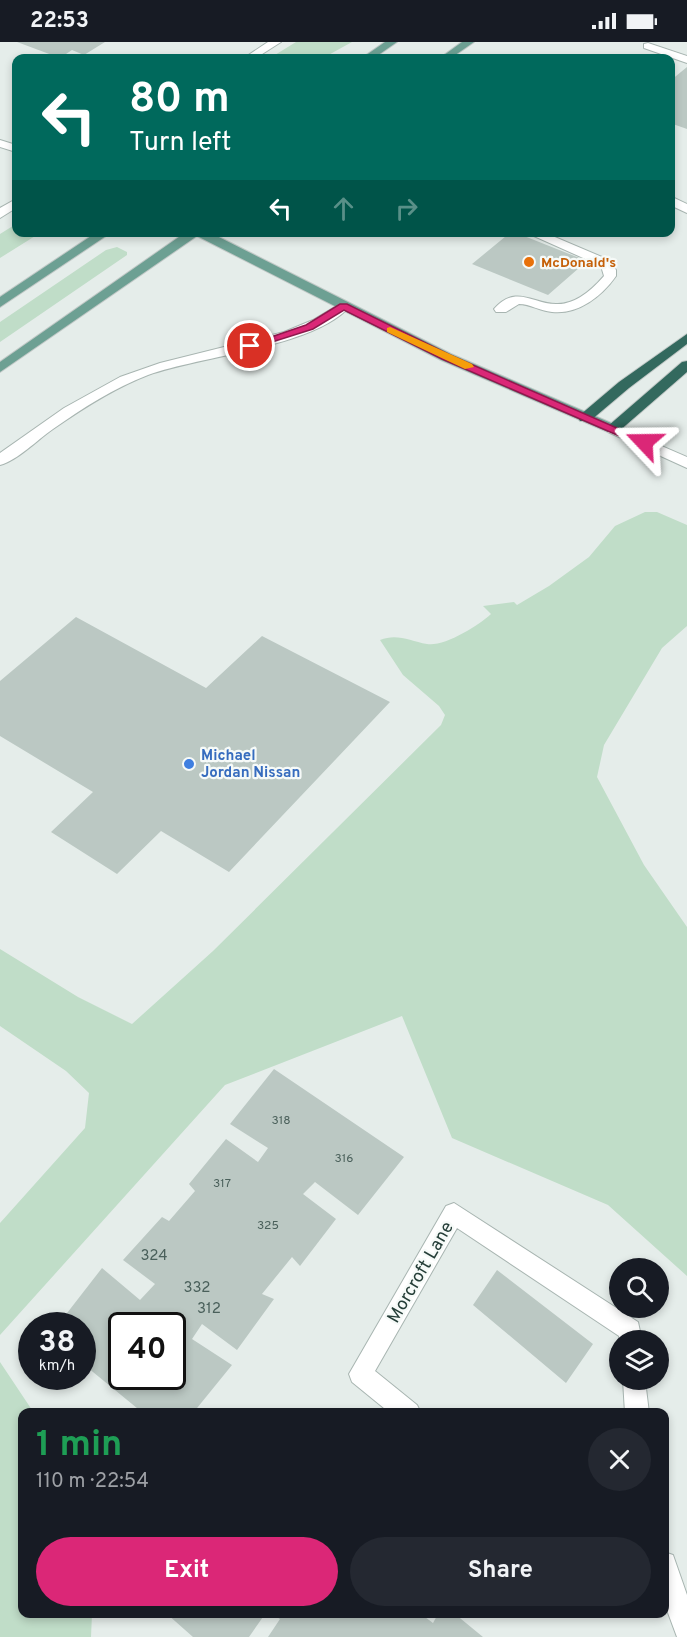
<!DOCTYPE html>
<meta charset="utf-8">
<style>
:root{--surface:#171b24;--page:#242831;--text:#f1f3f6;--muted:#9ea1a6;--accent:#db2777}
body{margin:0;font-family:Overpass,sans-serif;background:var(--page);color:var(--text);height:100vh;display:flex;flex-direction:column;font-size:22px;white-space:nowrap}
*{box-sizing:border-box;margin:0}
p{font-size:20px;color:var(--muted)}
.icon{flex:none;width:33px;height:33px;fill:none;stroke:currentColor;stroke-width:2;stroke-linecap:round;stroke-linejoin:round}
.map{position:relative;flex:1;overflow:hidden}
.details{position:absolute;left:18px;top:1366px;width:651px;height:210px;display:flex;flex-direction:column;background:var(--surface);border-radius:12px;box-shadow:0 3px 9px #0003}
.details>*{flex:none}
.top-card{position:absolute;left:12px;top:12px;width:663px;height:183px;border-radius:12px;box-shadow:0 3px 9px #0003;background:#00695c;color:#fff;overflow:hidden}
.fabs{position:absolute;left:609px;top:1216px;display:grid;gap:12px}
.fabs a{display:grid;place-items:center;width:60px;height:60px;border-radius:50%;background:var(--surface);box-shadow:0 3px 9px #0003;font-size:30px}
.speed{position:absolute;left:18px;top:1270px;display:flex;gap:12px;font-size:30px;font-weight:700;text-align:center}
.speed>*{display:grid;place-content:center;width:78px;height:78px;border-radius:50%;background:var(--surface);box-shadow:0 3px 9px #0003;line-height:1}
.speed small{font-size:15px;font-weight:400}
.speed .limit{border:3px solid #111;border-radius:9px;background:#fff;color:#111}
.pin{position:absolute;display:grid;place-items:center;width:51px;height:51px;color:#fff;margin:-26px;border:3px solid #fff;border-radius:50%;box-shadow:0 2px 6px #0007}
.me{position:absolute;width:66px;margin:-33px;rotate:293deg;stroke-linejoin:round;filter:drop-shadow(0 0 4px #0008)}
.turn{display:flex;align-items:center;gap:21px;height:126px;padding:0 18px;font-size:27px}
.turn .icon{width:78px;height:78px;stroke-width:2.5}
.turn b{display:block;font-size:42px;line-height:51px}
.lanes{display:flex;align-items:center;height:57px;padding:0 18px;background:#0003;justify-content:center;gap:30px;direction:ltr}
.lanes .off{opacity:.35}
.round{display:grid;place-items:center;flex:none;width:63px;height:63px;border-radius:32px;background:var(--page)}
.summary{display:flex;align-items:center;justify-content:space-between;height:102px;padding:0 18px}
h1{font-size:36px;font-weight:700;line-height:45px;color:#1e9e55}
.cta{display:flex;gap:12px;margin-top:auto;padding:12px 18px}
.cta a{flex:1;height:69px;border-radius:36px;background:var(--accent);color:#fff;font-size:24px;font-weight:700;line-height:69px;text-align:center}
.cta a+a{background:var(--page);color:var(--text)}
.status{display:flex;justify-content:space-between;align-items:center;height:42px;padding:0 30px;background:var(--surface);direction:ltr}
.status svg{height:16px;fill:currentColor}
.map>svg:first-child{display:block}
.green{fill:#c0ddc8}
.building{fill:#bbc8c3;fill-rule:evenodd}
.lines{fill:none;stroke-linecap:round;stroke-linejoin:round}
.minor-casing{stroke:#a8b5b1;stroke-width:2}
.major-casing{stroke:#c2c9c7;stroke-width:2}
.highway-casing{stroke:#c2c9c7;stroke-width:2}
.minor{fill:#fff;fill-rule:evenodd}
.major{fill:#6da093;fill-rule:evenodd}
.highway{fill:#33695e;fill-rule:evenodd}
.route{fill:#db2777;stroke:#8e194d;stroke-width:1.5}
.slow{fill:#f59e0b}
.food-dot{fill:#e8710a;stroke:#f6faf8;stroke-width:2}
.shop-dot{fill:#3f7fe0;stroke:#f6faf8;stroke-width:2}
.labels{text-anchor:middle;stroke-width:4.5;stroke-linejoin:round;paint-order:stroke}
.number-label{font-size:12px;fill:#4a605b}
.far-food-label{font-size:14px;font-weight:bold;fill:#c56008;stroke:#f6faf8;text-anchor:start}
.shop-label{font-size:15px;font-weight:bold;fill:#366cbe;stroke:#f6faf8;text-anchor:start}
.near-number-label{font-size:15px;fill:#4a605b}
.near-street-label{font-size:18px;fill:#253e38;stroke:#f6faf8}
</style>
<div class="status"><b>22:53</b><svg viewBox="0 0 49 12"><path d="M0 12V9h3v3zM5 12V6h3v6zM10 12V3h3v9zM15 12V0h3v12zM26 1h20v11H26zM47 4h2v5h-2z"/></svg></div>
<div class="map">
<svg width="687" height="1595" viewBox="0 0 687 1595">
<rect width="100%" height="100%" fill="#e5edea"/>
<!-- green -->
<path class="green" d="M296,0H352L323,16H270Z
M16,182V190L40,191L0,216V192Z
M117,205L127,210V213L0,300V280L106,208Z
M645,470H657L687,483V584L662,606L604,703L597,735L644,823L687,885V1234L608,1163L452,1096L402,974L225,1043L0,1293V1181L85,1086L89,1051L66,1029L0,984V907L78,955L132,982L213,909L441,683L445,673L439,664L403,633L380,598C397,591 410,599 427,602C444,605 478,584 491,572L483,564L514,560L517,563L549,544L589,515L615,484Z
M0,1320L34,1371H22V1572H92L91,1595H0Z"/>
<!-- building -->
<path class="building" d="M17,0H105L84,13L72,8L60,16Z
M687,25V87L670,81V39Z
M511,190H514L587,219L548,253L472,222Z
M76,575L206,646L262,594L390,660L229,830L161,789L117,832L51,790L93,750L0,694V639Z
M274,1027L404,1115L358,1173L315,1140L303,1152L336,1177L300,1224L292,1215L262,1252L274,1257L237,1308L202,1282L192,1297L232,1323L193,1371H143L82,1321V1284H57L102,1226L140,1258L155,1242L123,1218L162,1175L169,1179L195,1149L189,1142L226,1097L258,1120L268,1106L230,1082ZM122,1284H172V1335H122Z
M497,1228L593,1302L566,1341L473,1263Z
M167,1572H265L249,1595H193Z
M272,1572H421L433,1581L438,1572H455L483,1595H268L280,1577Z"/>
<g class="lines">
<defs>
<path id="minor" d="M268,0H281L256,16H244Z
M648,1L687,14V21L644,6V2Z
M0,98L16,103V110L0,105Z
M670,154L687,162V171L670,163Z
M16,157V166L0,176V166Z
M525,190H543L609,218L616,228V234C602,254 578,273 552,270C540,269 530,262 519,262L506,270H496L494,267C516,242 533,262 556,262C575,263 592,248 604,234L601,224Z
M343,260L350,264C315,305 200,314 148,333C114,346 83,366 53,387C37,398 18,418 0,423V411L64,366L120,335L160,321L284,290L313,278Z
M613,383L687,415V426L608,390L606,387Z
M454,1161L638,1280L642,1299H620L619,1294L457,1186L375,1329L417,1363L421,1371H390L352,1340L349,1332L446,1164Z
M623,1338H645L649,1371H625Z
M664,1510L673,1513L687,1553V1595H677L664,1560Z"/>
<path id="major" d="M385,0H397L374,16H362Z
M462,0H474L451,16H440Z
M97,190H112L0,265V255Z
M186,190H209L451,312L618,384L620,387L618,390H608L441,318L197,194L0,330V320Z"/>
<path id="highway" d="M687,292V302L629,346L590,379H580L578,376L580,373L619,340Z
M687,319V330L618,390H608L606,387L608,384L682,320Z"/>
</defs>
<!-- minor casing -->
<use href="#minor" class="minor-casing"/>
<!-- major casing -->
<use href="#major" class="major-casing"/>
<!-- highway casing -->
<use href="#highway" class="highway-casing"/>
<!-- minor -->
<use href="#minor" class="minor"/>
<!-- major -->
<use href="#major" class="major"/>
<!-- highway -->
<use href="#highway" class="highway"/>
</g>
<!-- route -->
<path class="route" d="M340,262H347L450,313L649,400L644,404L640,403L442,317L344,268L313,287L250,307L245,304L306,283Z"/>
<!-- slow -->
<path class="slow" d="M390,285L472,322L474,325L465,327L387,290V286Z"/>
<!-- markers -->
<circle class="food-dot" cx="529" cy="220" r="6"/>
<circle class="shop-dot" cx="189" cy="722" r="6"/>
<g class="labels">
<!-- number labels -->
<g class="number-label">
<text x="281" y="1082">318</text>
<text x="344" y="1120">316</text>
<text x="222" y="1145">317</text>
<text x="268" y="1187">325</text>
</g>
<!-- far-food labels -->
<g class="far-food-label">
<text x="541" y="225">McDonald's</text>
</g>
<!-- shop labels -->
<g class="shop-label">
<text x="201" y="718">Michael<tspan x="201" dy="17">Jordan Nissan</tspan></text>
</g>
<!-- near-number labels -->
<g class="near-number-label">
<text x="154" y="1218">324</text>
<text x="197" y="1250">332</text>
<text x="209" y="1271">312</text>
</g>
<!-- near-street labels -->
<g class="near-street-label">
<text transform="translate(420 1230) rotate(-60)" y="6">Morcroft Lane</text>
</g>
</g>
</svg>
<div class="fabs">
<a><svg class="icon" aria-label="search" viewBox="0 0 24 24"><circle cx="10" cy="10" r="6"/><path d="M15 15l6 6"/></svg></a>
<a><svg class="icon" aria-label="layers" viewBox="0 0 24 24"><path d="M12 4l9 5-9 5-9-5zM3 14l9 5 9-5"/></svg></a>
</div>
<div class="speed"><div>38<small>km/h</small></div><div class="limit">40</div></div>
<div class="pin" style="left:250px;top:304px;background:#d93025"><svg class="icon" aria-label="arrive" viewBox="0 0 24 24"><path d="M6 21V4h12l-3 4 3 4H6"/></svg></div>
<svg class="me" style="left:644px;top:400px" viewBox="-20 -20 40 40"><path d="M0-17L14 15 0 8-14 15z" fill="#db2777" stroke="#fff" stroke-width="4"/></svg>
<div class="top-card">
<div class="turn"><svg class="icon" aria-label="left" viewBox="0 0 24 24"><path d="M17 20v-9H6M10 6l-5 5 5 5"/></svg><div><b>80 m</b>Turn left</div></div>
<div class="lanes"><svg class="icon" aria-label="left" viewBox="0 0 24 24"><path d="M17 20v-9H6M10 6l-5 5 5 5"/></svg><svg class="icon off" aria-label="ahead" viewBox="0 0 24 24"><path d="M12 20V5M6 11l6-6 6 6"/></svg><svg class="icon off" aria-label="right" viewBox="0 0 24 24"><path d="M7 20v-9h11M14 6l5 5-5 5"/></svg></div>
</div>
<section class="details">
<div class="summary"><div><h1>1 min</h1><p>110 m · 22:54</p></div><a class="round"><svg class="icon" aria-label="close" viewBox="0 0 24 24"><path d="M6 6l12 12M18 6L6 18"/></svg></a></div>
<div class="cta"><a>Exit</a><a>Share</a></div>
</section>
</div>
